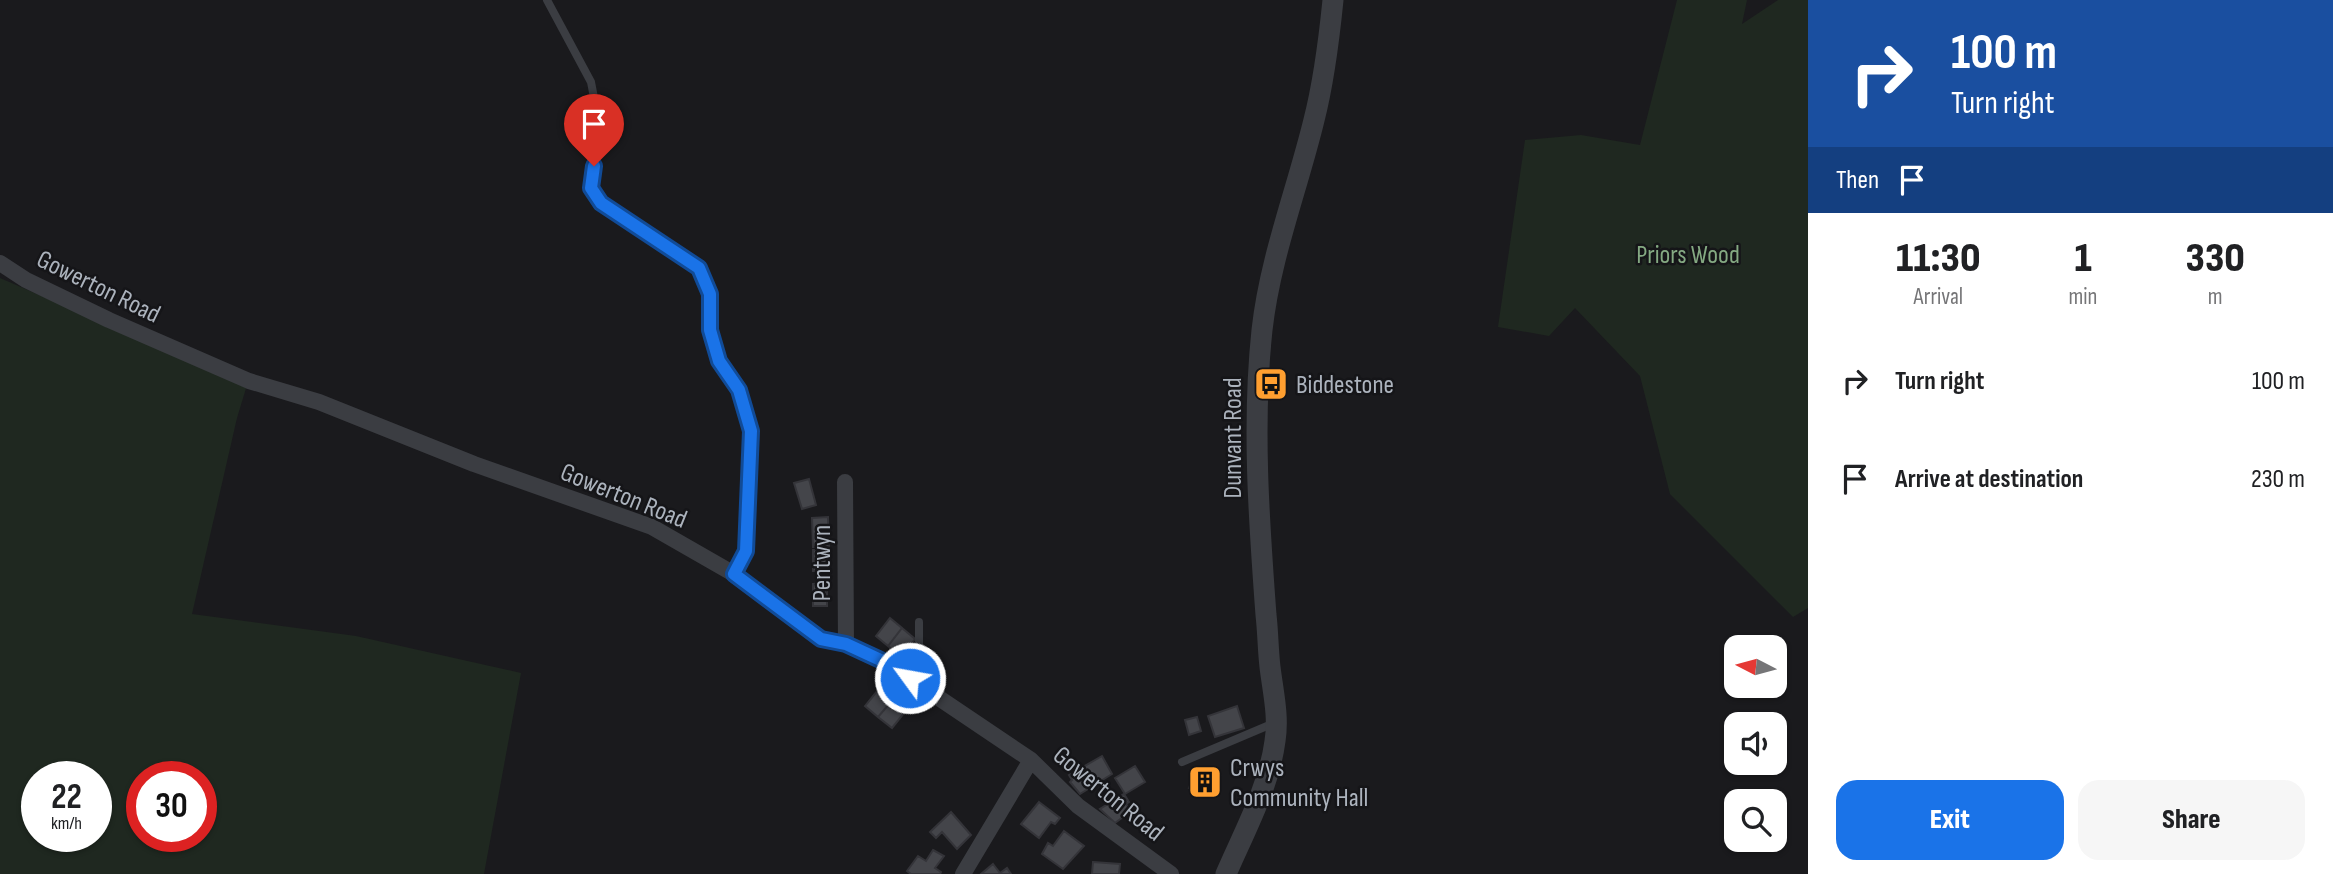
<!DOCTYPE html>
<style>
:root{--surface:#fff;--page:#f6f6f6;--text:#202124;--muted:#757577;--accent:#1a73e8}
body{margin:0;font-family:"Sofia Sans Condensed",sans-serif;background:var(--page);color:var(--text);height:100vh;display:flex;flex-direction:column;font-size:26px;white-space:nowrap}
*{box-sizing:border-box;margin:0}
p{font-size:23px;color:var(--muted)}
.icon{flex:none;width:38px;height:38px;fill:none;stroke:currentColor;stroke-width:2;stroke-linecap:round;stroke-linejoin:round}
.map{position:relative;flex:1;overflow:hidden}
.panel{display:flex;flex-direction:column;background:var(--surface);width:525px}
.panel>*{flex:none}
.banner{background:#1a4fa0;color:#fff;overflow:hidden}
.needle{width:46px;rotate:276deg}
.tools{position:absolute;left:1724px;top:635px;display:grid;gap:14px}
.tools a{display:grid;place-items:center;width:63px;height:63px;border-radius:14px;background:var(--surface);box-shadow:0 2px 5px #0004;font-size:35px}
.speed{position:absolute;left:21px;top:761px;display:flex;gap:14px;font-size:35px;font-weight:700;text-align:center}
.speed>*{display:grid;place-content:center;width:91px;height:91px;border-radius:50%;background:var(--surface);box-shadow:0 2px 5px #0004;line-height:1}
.speed small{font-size:18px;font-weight:400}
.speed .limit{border:10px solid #d22;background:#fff;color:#111}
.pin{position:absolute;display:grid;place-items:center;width:60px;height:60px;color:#fff;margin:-72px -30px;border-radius:50% 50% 50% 0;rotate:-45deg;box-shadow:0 0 7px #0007}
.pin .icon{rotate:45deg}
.me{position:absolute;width:77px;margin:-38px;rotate:302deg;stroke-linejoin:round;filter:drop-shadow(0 0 5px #0008)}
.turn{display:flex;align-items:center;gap:24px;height:147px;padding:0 28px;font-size:32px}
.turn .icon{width:91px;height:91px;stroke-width:2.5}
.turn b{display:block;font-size:49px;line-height:60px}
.then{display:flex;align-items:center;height:66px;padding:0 28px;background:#0003;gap:14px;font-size:26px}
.eta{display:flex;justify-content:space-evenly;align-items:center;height:119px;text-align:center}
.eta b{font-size:42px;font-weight:800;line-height:49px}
.button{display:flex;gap:14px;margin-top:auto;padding:14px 28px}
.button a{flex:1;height:80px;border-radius:21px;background:var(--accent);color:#fff;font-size:28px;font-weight:800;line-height:80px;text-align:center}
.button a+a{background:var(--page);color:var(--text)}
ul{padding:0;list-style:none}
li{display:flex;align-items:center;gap:21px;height:98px;padding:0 28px}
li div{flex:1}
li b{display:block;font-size:26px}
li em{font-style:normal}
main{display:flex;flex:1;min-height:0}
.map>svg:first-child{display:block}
.green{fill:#1f2820;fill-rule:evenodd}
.building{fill:#44454a;stroke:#343439;stroke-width:2}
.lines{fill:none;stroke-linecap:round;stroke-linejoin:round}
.service{stroke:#3b3d42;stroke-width:8}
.minor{stroke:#3b3d42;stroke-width:16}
.tertiary{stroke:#3b3d42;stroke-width:21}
.route-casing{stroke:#114b97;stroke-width:18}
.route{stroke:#1a73e8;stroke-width:12}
.labels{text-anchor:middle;stroke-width:5;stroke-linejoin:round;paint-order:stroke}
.park-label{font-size:26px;fill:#84a982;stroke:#151518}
.street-label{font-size:26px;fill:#acb3bd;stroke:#151518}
.poi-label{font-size:26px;fill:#acb3bd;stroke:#151518;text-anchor:start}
</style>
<main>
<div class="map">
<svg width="1808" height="874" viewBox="0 0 1808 874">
<rect width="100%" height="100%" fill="#1a1a1d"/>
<!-- green -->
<path class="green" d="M1677,0H1747L1742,24L1778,0H1808V608L1793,617L1670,494L1640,376L1575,308L1549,336L1498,327L1525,140L1581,135L1640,145Z
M0,278L247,385L237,418L192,614L356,636L521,673L484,874H0ZM37,777H96V836H37ZM142,777H201V836H142Z"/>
<!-- building -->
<path class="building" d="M809,479L816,505L802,509L794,483Z
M828,517L829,547H813L812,518Z
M813,550H828V571H813Z
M827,583V606H813V584Z
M890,618L902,628L888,646L876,636Z
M902,628L915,639L901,657L888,646Z
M882,685L896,696L878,717L865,706Z
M896,696L909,707L892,728L878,717Z
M1237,706L1244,728L1215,737L1208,716Z
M1197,717L1201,731L1189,735L1185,720Z
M1102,756L1112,774L1080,794L1070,782L1072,780L1069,775Z
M1135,766L1145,782L1125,794L1115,778Z
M1196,768L1220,776L1213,796L1189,788Z
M1124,794L1129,802L1126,804L1131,811L1115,823L1100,809Z
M1039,802L1060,818L1055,824L1051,822L1039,838L1021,824Z
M951,812L971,835L957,849L942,832L936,838L930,832Z
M1064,831L1084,846L1063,869L1042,854L1048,843L1053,846Z
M933,850L944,856L935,868L941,872L940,874H911L907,871L918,856L926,861Z
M1093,862L1120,864L1119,874H1092Z
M993,864L1000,873L1007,868L1011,874H981Z"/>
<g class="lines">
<!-- service -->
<path class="service" d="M547,0L591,82L599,124L591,188L601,203L699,268L711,294L710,330L718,361L739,390L751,431L746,551L734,574
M910,678L919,652V622
M1182,762L1274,723"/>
<!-- minor -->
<path class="minor" d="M0,263L26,280L109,320L249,381L319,402L474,464L652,527L734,574L821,639L846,644L887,663L1031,760L1078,806L1171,874
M845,482L846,644
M963,874L1031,760"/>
<!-- tertiary -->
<path class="tertiary" d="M1226,874C1244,832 1269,787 1275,741C1279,716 1273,692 1270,667C1268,650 1268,632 1266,615C1259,521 1252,424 1262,330C1270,258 1297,190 1314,120C1324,81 1329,40 1333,0"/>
</g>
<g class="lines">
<defs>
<path id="route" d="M594,166L591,188L601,203L699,268L710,294V330L719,361L739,390L751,431L746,551L734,574L821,639L846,644L887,663L910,678"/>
</defs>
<!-- route casing -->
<use href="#route" class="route-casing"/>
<!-- route -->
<use href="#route" class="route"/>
</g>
<!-- icons -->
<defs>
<symbol id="bus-square" viewBox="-11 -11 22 22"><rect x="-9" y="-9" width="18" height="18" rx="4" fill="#ff9f30" stroke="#151518"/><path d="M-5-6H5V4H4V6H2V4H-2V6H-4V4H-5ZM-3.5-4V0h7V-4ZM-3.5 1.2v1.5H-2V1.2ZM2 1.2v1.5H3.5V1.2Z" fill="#111"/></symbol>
<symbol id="building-square" viewBox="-11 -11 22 22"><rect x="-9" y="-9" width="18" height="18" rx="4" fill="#ff9f30" stroke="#151518"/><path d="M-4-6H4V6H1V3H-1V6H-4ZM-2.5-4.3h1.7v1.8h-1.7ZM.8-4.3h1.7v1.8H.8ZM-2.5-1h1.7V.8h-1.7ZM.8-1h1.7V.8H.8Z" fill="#111"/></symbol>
</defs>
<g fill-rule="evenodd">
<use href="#bus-square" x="1252" y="365" width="38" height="38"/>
<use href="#building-square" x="1186" y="763" width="38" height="38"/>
</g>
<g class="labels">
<!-- park labels -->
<g class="park-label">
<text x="1688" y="263">Priors Wood</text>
</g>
<!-- street labels -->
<g class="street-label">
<text transform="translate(99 286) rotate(26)" y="9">Gowerton Road</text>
<text transform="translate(1232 438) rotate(-90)" y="9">Dunvant Road</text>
<text transform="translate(624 495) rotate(22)" y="9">Gowerton Road</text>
<text transform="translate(821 563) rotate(-90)" y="9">Pentwyn</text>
<text transform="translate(1109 793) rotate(39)" y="9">Gowerton Road</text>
</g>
<!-- poi labels -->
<g class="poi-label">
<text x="1296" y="393">Biddestone</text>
<text x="1230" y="776">Crwys<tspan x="1230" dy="30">Community Hall</tspan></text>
</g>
</g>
</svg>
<div class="tools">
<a><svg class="needle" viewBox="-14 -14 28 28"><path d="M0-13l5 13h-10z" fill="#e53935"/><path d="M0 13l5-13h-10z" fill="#757577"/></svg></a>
<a><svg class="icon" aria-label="sound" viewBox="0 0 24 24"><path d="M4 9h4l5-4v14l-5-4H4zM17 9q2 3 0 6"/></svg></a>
<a><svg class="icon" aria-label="search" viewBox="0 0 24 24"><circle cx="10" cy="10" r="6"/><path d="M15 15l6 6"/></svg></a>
</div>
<div class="speed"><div>22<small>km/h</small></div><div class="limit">30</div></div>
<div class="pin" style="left:594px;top:166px;background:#d93025"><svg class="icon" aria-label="arrive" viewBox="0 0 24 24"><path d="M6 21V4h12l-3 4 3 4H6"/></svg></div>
<svg class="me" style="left:910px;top:678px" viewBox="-20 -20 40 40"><circle r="17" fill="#1a73e8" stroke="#fff" stroke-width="3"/><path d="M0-11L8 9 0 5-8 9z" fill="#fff"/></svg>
</div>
<section class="panel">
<div class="banner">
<div class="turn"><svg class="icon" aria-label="right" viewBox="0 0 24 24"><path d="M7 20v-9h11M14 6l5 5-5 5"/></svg><div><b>100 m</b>Turn right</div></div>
<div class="then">Then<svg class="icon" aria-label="arrive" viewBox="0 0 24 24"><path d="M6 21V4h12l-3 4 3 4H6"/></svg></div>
</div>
<div class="eta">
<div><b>11:30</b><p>Arrival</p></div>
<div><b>1</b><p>min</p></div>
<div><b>330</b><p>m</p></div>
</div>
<ul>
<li><svg class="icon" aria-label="right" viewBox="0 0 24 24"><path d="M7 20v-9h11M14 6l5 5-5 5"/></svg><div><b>Turn right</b></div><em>100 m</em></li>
<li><svg class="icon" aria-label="arrive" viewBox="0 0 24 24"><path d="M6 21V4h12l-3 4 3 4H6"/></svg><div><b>Arrive at destination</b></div><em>230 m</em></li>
</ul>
<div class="button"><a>Exit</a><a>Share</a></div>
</section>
</main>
